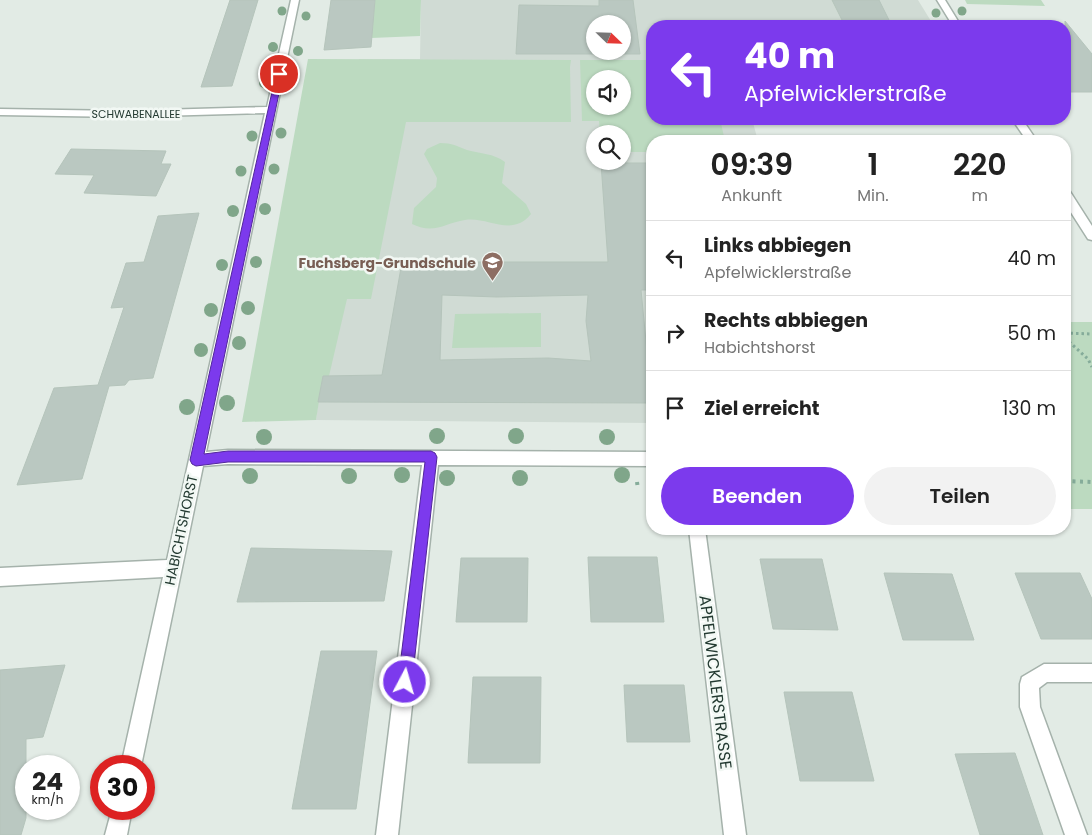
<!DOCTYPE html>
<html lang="de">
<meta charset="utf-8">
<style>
:root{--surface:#fff;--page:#f2f2f2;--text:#222;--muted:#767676;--line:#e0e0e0;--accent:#7c3aed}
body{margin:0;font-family:Poppins,sans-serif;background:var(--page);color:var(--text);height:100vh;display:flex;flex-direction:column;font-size:19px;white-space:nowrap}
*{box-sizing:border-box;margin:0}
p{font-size:16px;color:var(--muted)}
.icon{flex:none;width:28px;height:28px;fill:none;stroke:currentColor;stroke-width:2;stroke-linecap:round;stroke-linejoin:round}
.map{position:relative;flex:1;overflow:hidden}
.sheet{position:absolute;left:646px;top:135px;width:425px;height:400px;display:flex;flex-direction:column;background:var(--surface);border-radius:20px;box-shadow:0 1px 4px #0004}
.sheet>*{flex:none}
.guide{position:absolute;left:646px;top:20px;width:425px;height:105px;border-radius:20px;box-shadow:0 1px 4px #0004;background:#7c3aed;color:#fff;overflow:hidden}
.needle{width:32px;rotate:113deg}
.controls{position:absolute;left:586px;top:15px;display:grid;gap:10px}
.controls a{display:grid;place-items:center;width:45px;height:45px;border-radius:50%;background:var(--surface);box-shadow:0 1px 4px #0004;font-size:25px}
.speed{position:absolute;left:15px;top:755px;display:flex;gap:10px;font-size:25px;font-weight:700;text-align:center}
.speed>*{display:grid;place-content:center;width:65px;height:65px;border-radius:50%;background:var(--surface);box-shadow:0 1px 4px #0004;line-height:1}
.speed small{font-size:12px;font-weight:400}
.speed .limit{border:8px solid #d22;background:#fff;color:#111}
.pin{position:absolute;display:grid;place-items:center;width:42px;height:42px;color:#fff;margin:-21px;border:2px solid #fff;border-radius:50%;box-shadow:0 1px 5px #0007}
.me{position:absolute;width:55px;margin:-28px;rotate:6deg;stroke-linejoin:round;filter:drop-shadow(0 0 4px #0008)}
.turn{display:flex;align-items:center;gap:18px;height:105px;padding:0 15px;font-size:22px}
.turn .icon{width:65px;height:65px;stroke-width:2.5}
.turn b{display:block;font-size:35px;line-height:42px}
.eta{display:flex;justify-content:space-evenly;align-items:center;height:85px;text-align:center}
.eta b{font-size:30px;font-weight:600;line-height:35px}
.button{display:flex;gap:10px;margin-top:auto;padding:10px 15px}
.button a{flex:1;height:58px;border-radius:30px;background:var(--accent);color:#fff;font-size:20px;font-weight:600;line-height:58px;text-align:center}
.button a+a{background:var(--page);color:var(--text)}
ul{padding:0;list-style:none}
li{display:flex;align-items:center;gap:15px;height:75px;padding:0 15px;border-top:1px solid var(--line)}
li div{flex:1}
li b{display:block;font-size:19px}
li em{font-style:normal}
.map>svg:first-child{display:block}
.built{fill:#d0dbd4;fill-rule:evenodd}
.green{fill:#bcdac0;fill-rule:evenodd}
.building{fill:#bac8c1;stroke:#b5c4bb;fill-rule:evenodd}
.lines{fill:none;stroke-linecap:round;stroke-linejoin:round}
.service-casing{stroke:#a5b2ab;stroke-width:3}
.minor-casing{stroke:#a5b2ab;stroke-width:3}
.path-far1{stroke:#85ac9a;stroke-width:3;stroke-dasharray:2.5 3;stroke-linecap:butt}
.path{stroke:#85ac9a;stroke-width:4;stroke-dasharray:3 4.5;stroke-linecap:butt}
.service{fill:#fff;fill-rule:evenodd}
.minor{fill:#fff;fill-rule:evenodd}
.tree{fill:#80a68a}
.route{fill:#7c3aed;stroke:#51269a}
.labels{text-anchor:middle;stroke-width:5;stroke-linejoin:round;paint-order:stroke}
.far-street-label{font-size:11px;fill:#233a31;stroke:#f2f8f4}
.education-label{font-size:14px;font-weight:bold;fill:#785e54;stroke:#f2f8f4;text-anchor:end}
.street-label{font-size:14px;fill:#233a31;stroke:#f2f8f4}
.near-street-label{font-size:16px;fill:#233a31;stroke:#f2f8f4}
</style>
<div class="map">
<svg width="1092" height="835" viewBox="0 0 1092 835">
<rect width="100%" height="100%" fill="#e2ebe5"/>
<!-- built -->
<path class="built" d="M421,0H918L934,26H652V119H752L758,141H652V423L316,420L359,59H420ZM595,24H622V51H595ZM595,79H622V106H595ZM595,134H622V161H595Z"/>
<!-- green -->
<path class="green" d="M375,0H421L420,36L371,38Z
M965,0H1041L1045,6L967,4Z
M308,59L571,60L570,67L571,122H406L371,299H347L329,376H323L316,420L242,422Z
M580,60H652V119H720L725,141H652V152H623L622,134H600L599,121H582ZM595,79H622V106H595Z
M440,143C453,143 456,146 467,150C481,154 493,153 505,162L502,183L526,204L531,214C512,238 487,216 465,220C445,223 434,235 412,224L414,208L436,187L437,178L424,154L427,149Z
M541,313V347L452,348L455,314Z
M1065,322H1092V509H1065Z"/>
<!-- building -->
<path class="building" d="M230,0H258L232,86L201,87Z
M331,0H375L371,47L324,50Z
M599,0H633L640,54H516L519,5L599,6ZM595,24H622V51H595Z
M832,0H879L892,26H845Z
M1065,21L1092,54V92H1065Z
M71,149L166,151L161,164H171L156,196L84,193L94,175L55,174Z
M601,163H652V290H641L652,403L318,402L323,376L382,375L402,262H608ZM442,295L497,297L588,295L586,321L591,361L548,358L440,360Z
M199,213L153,378L129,380L125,385L109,386L82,479L17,485L54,388L98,385L124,307L111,308L126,263L144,262L158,216Z
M251,548L392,551L384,601L237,602Z
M588,557H657L664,622H591Z
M461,558H528L527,622H456Z
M760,559H822L838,630L773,629Z
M884,573L952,574L974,640H903Z
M1015,573H1080L1092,599V639H1041Z
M321,651H377L356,809H292Z
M65,665L43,737L26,739V818L21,835H0V670Z
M473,677H541L540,763H468Z
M624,685H684L690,742H627Z
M784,692H852L874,781H800Z
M1015,753L1043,835H980L955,754Z"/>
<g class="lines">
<defs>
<path id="service" d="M1044,664H1092V682H1047L1039,688L1040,707L1087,835H1065L1020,707V684L1022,677Z"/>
<path id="minor" d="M291,0H299L206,452L228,450L652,452V466L438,465L398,835H376L422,465L228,464L203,466L141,766H121L163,577L0,586V568L167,560L265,113L123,117L0,115V109L123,111L267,107Z
M937,0H945L961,26H953Z
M1012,119H1022L1037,141H1027Z
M1065,189L1069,190L1092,226V240L1088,239L1065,203Z
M689,529H705L746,835H724Z
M112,809H132L127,835H105Z"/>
</defs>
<!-- service casing -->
<use href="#service" class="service-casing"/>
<!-- minor casing -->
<use href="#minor" class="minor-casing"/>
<!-- path-far1 -->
<path class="path-far1" d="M1065,333L1092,334
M1065,338L1088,359L1092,367"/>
<!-- path -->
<path class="path" d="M1065,481L1092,482
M637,482L638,489"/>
<!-- service -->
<use href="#service" class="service"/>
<!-- minor -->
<use href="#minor" class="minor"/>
</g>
<!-- trees -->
<g class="tree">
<circle cx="282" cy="11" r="4.5"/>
<circle cx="962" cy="11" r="4.5"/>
<circle cx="936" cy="13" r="4.5"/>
<circle cx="306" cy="16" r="4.5"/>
<circle cx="273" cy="47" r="5"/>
<circle cx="298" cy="51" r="5"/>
<circle cx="293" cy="81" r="5"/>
<circle cx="264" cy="83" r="5"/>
<circle cx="281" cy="133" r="5.5"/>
<circle cx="252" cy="136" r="5.5"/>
<circle cx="274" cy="169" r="5.5"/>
<circle cx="241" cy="171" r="5.5"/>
<circle cx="265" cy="209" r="6"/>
<circle cx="233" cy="211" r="6"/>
<circle cx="256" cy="262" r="6"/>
<circle cx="222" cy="265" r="6"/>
<circle cx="248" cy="308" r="7"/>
<circle cx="211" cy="310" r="7"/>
<circle cx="239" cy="343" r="7"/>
<circle cx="201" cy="350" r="7"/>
<circle cx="227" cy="403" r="8"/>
<circle cx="187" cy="407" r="8"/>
<circle cx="437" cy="436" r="8"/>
<circle cx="516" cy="436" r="8"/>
<circle cx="264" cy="437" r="8"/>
<circle cx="607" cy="437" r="8"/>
<circle cx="402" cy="475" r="8"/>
<circle cx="622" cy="475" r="8"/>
<circle cx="250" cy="476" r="8"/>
<circle cx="349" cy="476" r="8"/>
<circle cx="447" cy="478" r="8"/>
<circle cx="520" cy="478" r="8"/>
</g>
<!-- route -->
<path class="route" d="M279,71L283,74L204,454L228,451H431L435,453L437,457L412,682L410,687L405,690L400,687L398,682L425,462H228L196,466L192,464L190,460L276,74Z"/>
<!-- icons -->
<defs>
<symbol id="school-pin" viewBox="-11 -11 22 30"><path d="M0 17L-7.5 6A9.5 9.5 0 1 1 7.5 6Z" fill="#8d6e63" stroke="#f2f8f4"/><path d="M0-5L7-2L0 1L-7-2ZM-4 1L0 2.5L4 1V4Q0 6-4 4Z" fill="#fff"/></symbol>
</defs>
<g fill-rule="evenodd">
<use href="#school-pin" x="480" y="250" width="25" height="34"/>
</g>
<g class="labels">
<!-- far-street labels -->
<g class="far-street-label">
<text x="136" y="118">SCHWABENALLEE</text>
</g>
<!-- education labels -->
<g class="education-label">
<text x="476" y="268">Fuchsberg-Grundschule</text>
</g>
<!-- street labels -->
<g class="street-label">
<text transform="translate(181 530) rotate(-78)" y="5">HABICHTSHORST</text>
</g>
<!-- near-street labels -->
<g class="near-street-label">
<text transform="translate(716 682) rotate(83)" y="6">APFELWICKLERSTRASSE</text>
</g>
</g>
</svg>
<div class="controls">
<a><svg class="needle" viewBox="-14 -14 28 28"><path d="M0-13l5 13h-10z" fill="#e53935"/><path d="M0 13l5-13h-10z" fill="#767676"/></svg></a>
<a><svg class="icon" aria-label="sound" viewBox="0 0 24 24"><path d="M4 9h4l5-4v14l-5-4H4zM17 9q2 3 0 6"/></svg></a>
<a><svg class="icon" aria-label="search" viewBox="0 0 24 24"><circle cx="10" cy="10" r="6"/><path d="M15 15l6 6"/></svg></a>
</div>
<div class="speed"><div>24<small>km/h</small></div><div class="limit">30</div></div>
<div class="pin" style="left:279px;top:74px;background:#d93025"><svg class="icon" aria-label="arrive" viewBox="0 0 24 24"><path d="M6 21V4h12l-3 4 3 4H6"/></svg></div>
<svg class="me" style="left:405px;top:682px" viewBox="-20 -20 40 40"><circle r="17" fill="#7c3aed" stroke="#fff" stroke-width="3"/><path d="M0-11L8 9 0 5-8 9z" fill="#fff"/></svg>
<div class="guide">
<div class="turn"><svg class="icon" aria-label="left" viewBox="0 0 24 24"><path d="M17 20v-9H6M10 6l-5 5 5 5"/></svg><div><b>40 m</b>Apfelwicklerstraße</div></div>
</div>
<section class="sheet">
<div class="eta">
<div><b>09:39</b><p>Ankunft</p></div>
<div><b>1</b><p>Min.</p></div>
<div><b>220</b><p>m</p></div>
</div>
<ul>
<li><svg class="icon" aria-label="left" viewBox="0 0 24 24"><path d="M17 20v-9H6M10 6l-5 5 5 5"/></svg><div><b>Links abbiegen</b><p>Apfelwicklerstraße</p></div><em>40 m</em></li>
<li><svg class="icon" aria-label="right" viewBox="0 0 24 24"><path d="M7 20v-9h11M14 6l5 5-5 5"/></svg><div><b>Rechts abbiegen</b><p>Habichtshorst</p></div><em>50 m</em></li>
<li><svg class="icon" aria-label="arrive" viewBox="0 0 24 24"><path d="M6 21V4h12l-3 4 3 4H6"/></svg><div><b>Ziel erreicht</b></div><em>130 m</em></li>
</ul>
<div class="button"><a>Beenden</a><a>Teilen</a></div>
</section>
</div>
